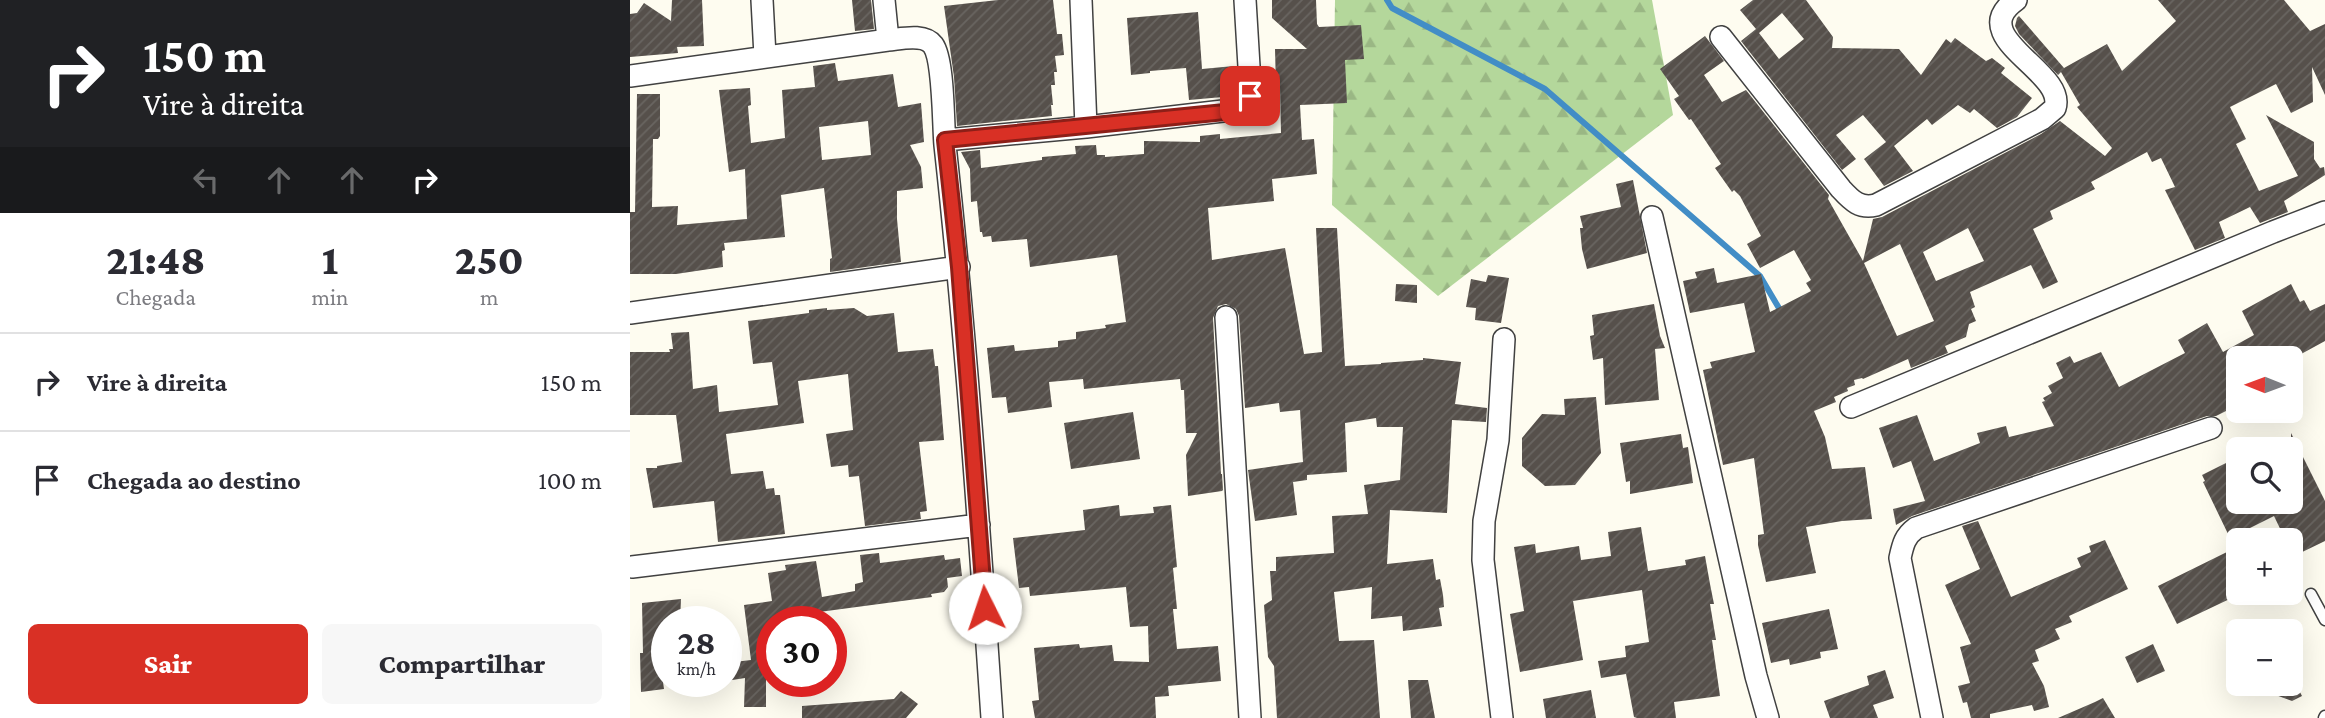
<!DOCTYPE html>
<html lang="pt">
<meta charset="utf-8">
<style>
:root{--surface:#fff;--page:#f7f7f7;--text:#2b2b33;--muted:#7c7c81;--line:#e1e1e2;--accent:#d93025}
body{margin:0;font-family:"Crimson Pro",serif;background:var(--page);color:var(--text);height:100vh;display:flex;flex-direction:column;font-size:26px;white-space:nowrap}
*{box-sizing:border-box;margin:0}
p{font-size:23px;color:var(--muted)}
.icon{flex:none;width:38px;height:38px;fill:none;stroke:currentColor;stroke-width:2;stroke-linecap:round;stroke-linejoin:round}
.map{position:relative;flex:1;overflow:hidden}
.panel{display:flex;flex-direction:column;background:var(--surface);width:630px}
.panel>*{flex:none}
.banner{background:#202124;color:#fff;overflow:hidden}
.needle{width:46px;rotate:271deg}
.fabs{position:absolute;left:1596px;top:346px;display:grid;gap:14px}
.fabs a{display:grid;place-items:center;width:77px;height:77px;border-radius:10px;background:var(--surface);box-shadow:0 7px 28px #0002;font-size:35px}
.speed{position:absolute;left:21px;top:606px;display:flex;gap:14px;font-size:35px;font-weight:700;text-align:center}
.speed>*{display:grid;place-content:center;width:91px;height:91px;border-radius:50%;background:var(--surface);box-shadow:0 7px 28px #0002;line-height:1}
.speed small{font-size:18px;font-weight:400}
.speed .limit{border:10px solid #d22;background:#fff;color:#111}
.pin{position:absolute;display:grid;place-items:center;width:60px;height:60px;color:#fff;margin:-30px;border-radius:14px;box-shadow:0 4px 10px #0006}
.me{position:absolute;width:77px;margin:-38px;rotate:356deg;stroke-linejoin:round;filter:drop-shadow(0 0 5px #0008)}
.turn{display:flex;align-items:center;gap:24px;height:147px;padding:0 28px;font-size:32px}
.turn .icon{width:91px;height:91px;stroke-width:2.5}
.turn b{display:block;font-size:49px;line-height:60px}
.lanes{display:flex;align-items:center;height:66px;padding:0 28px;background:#0003;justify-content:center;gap:35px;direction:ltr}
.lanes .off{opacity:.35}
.eta{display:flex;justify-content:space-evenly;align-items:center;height:119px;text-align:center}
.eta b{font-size:42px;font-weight:800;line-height:49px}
.primary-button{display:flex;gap:14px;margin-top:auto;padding:14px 28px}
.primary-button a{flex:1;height:80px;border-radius:10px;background:var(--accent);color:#fff;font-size:28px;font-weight:800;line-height:80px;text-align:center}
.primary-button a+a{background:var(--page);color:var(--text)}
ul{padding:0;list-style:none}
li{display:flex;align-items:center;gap:21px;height:98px;padding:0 28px;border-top:2px solid var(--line)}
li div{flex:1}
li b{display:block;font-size:26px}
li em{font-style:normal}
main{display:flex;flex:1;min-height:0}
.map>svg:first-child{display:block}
.forest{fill:url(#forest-firs)}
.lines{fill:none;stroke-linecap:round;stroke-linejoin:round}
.stream{stroke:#428dc6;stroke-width:6}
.building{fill:url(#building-hatch);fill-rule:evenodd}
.lane-casing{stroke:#414141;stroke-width:13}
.street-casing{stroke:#414141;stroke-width:24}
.lane{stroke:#fff;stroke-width:10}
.street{stroke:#fff;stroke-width:21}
.route-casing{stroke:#8d1f18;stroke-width:18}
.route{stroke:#d93025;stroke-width:12}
</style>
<main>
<section class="panel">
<div class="banner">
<div class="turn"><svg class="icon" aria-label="right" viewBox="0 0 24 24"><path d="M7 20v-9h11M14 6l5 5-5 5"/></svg><div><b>150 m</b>Vire à direita</div></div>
<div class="lanes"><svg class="icon off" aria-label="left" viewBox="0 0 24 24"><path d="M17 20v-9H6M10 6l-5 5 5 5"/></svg><svg class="icon off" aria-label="ahead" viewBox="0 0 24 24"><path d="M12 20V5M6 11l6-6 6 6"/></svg><svg class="icon off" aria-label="ahead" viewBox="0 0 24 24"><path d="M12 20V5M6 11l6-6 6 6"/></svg><svg class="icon" aria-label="right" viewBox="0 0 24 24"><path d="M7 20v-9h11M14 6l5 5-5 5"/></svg></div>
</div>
<div class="eta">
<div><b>21:48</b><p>Chegada</p></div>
<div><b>1</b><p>min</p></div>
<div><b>250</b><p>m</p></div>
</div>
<ul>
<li><svg class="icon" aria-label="right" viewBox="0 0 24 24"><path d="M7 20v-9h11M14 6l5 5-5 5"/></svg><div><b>Vire à direita</b></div><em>150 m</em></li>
<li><svg class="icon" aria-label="arrive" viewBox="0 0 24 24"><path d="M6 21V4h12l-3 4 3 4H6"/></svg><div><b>Chegada ao destino</b></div><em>100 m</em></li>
</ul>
<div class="primary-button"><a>Sair</a><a>Compartilhar</a></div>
</section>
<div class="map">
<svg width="1695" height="718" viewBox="0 0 1695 718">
<defs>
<pattern id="forest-firs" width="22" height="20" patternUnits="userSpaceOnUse" patternTransform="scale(1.75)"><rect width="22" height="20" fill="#b4d79b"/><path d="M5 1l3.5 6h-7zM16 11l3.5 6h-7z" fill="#9ab784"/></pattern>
<pattern id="building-hatch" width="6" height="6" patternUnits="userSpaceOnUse" patternTransform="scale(1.75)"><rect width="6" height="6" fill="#56504b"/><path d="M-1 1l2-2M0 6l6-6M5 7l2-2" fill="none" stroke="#696561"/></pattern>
</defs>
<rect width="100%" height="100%" fill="#fefcf0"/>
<!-- forest -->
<path class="forest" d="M705,0H1022L1043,115L808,296L702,205Z"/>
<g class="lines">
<!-- stream -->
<path class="stream" d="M757,0L762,8L915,89L1130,276L1153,315"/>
</g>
<!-- building -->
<path class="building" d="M42,0H72L74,46L47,47L48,53L0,57V14L7,13L14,3L41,21Z
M222,0H241L244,29L225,31Z
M368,0H423L427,34H432L434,55L425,56L427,72H424L425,85H421L423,105H421L422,116L327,126L324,77L314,6Z
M642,0H686L687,24L689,27L731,25L734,59L715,60L717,103L670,105L672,140L684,139L687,174L642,179L644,201L578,208L582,260L655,248L674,354L692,352L686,228H707L715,366L751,364V363L793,360V358L831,362L825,404L857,408L856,422L822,420L817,513L760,510L757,564L803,559L806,580L810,579L813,595L814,607L809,608L812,626L773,631L772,616L741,619L742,587L704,592L709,641L744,640L750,718H647L644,666L638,657L634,605L642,600L640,571H646V557L704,553L702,516L738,514L734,485L770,480L773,427H747L746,418L715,423L717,472L677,475V480L663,482L667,515L625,521L618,470L673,462L670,410L650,412L649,403L615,408L609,316L606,309L596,304L588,306L583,318L591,474H592L593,490L592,491L558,496L556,455L567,433H556L554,390H551L550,379L454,389L453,379L419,382L422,407L378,413L376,397L362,398L357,348L384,345L385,351L428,347V341L446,339V332L476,328L475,325L496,322L487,255L400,267L397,239L362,242L361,236L353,237L352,232H350L347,201L341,202L340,169L331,152L350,150L351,168L412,160V157L446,154L445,146L466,145L467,155H475V157L514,154V141L570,142V136L590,134V139L651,133L650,87H646L645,49H677L642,18Z
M1123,0H1176L1203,37L1202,48L1269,49L1291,75L1316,39L1321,43L1325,38L1356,61L1362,58L1375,68L1371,73L1402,98L1387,117L1367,128L1344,109L1340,113L1328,105L1302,125L1297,119L1264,146L1283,171L1254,186L1234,159L1256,142L1233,115L1206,135L1226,159L1212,170L1111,41L1126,29L1110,10ZM1152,13L1174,39L1149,59L1129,33Z
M1528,0H1654L1680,31L1695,24V95L1682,67L1683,102L1661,113L1646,84L1600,107L1616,139L1606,144L1629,191L1668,176L1636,115L1684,142V159L1690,168L1694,167L1695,175L1654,201L1658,212L1630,223L1620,207L1589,222L1595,238L1565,250L1535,190L1545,187L1531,158L1522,162L1517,152L1461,182L1465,189L1420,211L1423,219L1403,229L1428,282L1413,289L1401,265L1340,292L1345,307L1341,309L1346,321L1339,324L1336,337L1315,346L1318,353L1281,368L1278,359L1233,379L1232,378L1224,380L1225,385L1217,388L1218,391L1204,397L1206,402L1184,411L1195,437L1202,469L1235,467L1242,519L1212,521L1176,527L1186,573L1136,582L1128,545V535L1134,534L1124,458L1093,465L1073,370L1082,368L1080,362L1125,352L1114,303L1060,313L1053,281L1067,278L1065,272L1084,268L1087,283L1131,274L1140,312L1181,291L1176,283L1181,280L1164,250L1130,268L1117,244L1131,236L1110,196L1104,190L1102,192L1085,168L1091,164L1061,119L1059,120L1044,99L1049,96L1030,69L1075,36L1094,61L1074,75L1092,102L1116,90L1199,195L1198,199L1233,261L1243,219L1252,217L1411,134L1430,121L1475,156L1482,148L1447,107L1450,105L1431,72L1428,75L1389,34L1385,26L1387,18L1389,16L1434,68L1477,44L1492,71L1546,21ZM1338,228L1354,261L1306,281L1293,252ZM1270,244L1304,321L1267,336L1234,263Z
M568,12L572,69L604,66L606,92L604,96L559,100L556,68L520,71V73L501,75L497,18Z
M205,63L208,81L263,74L268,107L291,103L294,142L280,145L291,167L293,188L267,191V219L271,262L200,272V259L202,258L194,188L151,195L155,237L94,243L95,250L92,251L93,267L46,274H0V212H5L7,94H30V136L28,139H23L22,207L48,206L47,225L117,219L115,169L99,172L89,90L120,88L121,105L118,106L121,143L155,138L152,90L185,87L183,66ZM238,121L241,155L192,160L189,127Z
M1003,180L1017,253L957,269L952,249L950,228H953L950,216L991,207L986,184Z
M858,275L879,278L871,323L845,320L846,308L836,307L841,279L856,282Z
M766,284L787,285V303L765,301Z
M1661,284L1670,302L1674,300L1680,311L1695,304V341L1662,359H1608V405L1586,416H1577L1282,516L1266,525L1263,509L1295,501L1281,461L1263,468L1249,428L1287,415L1304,461L1350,443L1347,433L1376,426L1379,437L1424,426L1412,402L1415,401L1413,398L1422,393L1418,386L1433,378L1426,363L1440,356L1444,363L1471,352L1489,387L1555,353L1548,340L1577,323L1593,352L1624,335L1612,311Z
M1024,304L1030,336L1035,348L1025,349L1029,400L975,405L973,358L963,360L960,336L964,335L962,315Z
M197,308V310L224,308L237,316L264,313L268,352L303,349L305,366H308L314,440L289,442L297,511L290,512L291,519L235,526L229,476L219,477L218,465L201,467L196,434L223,430L218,374L168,381L174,423L96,434L101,474L133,471L136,489L144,488L145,495H150L155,534L88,542L84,501L23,508L16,468H27V466L52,462L46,415H0V352H40L39,349H43L41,333L59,332L63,389L87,385L89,412L148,405L142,362L123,364L118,321L179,313V310Z
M966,397L971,453L945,485L915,486L892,466V438L912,414L935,415L934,399Z
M503,412L510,459L441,469L434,423Z
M1661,433L1695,501V541L1664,556L1661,550V541H1656L1644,516L1600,538L1573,482L1575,481L1572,475L1608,457V502H1661Z
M1051,434L1053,448L1058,447L1063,483L1000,494V481L996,482L990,443Z
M489,505L490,516L524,513L523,507L541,505L547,567L543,568L547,609H543L547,649L588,646L591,681L538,686L539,696L525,697L526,718H405L402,701L409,700L404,648L449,644L450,648L482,645L484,661L519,662L518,626L500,627L496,587L400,596L399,587L389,588L383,538L455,530L453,510Z
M1348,521L1381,597L1451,567L1447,558L1461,552L1459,546L1475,540L1498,589L1439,616L1442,622L1425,629L1430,639L1405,650L1409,661L1402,663L1414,686L1419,707L1404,711L1402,705L1360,714V718H1341L1337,702L1333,703L1328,686L1340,683L1330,647L1341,644L1315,585L1350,569L1332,526Z
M1011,527L1018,571L1056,565L1055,560L1075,556L1080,584L1084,604H1080L1086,640H1082L1090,696L1044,702L1046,718H1007L1004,717L996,674L971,678L968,661L996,657L995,646L1019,642L1012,590L943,601L953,660L890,672L880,614L894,611L884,547L905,544L906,553L949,546L951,560L981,556L978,532Z
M1599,551L1608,569V595L1547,624L1528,586Z
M249,553L250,563L314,555L315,560L330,558L332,576L317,578L318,587L314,592L301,594L302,597L159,616V621H142V675H136V707H114L115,678L96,681V663L121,660L114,605L142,601L138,573L156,570L155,565L186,561L192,597L225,591V584L233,582L230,555Z
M51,599L50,621H37V682H33L34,689L11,692L10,653H13L12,603Z
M1199,609L1208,649L1190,652L1191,658L1160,665L1159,659L1141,663L1132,623Z
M1523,644L1535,671L1507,683L1495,657Z
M1255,670L1264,698L1243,705L1248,718H1200L1194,701L1239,685L1237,676Z
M778,680H798L805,718H781Z
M1621,684H1666L1672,696L1662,701L1621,686Z
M961,690L966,718H916L913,699Z
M271,691L288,704L276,718H172V706L264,699Z
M1473,698L1485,718H1428L1465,702Z"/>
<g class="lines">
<defs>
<path id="lane" d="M1681,594L1695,620
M1694,718L1695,716"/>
<path id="street" d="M132,0L135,56
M254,0L258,40
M451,0L456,127
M1091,37L1211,189C1222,201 1230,209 1246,205L1412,119L1425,108C1437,71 1333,38 1386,0
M0,76L258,40C271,39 294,33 303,45C314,60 313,124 315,145C336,335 349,527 362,718
M315,140L456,127L610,109C619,102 620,94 620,83L615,0
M1022,217L1126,676L1138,718
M0,313L329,267
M596,317L620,718
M1221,407L1643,232L1695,212
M2,567L349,525
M872,718L853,560L854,521L868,440L874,339
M1302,718L1270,558C1273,544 1275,536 1286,528L1581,428"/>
</defs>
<!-- lane casing -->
<use href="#lane" class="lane-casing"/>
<!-- street casing -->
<use href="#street" class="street-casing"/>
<!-- lane -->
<use href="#lane" class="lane"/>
<!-- street -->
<use href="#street" class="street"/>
</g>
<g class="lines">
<defs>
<path id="route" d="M355,608L329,267L315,140L595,112C608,110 614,109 620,96"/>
</defs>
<!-- route casing -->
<use href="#route" class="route-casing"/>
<!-- route -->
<use href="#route" class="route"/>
</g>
</svg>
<div class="fabs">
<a><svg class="needle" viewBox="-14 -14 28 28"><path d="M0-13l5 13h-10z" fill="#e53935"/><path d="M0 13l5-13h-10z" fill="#7c7c81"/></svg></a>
<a><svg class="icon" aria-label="search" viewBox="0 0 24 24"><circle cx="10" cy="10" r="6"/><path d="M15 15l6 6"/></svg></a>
<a>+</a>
<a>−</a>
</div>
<div class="speed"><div>28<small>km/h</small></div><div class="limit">30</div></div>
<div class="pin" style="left:620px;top:96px;background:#d93025"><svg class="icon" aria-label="arrive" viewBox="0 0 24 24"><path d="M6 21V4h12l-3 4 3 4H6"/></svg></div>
<svg class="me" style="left:355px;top:608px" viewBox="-20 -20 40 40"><circle r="19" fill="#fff"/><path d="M0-13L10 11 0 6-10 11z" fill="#d93025"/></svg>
</div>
</main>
